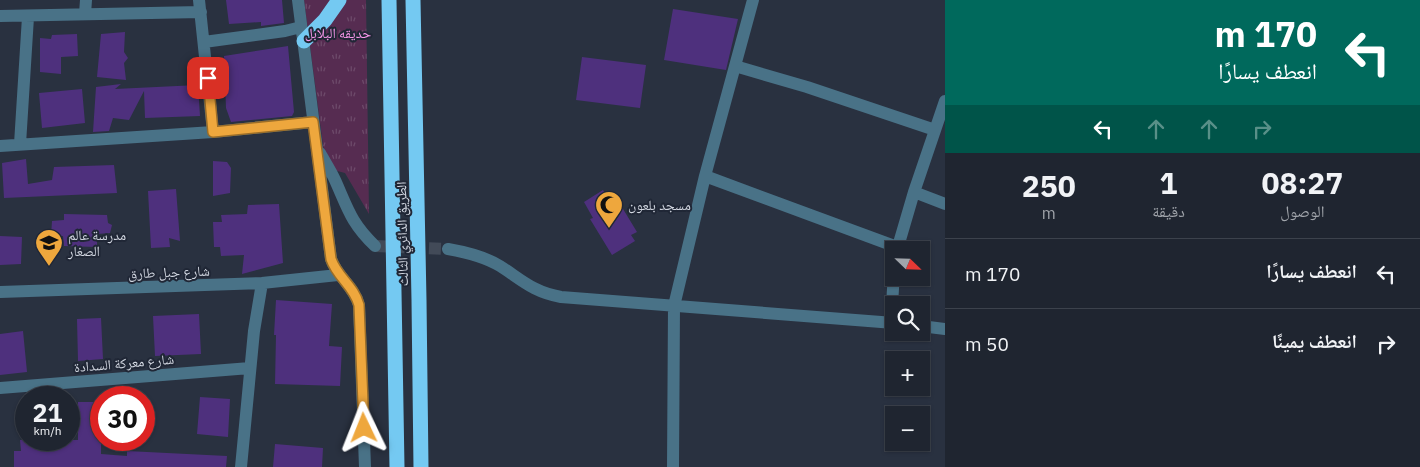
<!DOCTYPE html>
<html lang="ar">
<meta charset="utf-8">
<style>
:root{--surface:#1f2530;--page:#2c313c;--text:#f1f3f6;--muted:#a1a5ab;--line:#3c424c}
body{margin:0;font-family:"IBM Plex Sans","Noto Naskh Arabic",sans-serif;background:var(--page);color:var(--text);direction:rtl;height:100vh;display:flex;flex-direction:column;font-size:19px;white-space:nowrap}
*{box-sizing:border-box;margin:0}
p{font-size:16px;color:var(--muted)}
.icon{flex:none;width:28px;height:28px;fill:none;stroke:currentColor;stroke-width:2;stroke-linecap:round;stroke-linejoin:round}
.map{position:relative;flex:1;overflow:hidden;direction:ltr}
.drawer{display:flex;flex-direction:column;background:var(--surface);width:475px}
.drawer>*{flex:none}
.banner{background:#00695c;color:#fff;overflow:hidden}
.needle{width:32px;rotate:113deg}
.tools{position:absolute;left:885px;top:241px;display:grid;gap:10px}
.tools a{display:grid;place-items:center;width:45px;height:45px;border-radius:0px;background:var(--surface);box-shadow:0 1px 4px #0004,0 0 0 1px var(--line);font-size:25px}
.speed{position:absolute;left:15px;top:386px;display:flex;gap:10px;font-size:25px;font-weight:700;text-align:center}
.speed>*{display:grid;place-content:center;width:65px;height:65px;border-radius:50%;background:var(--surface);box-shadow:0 1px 4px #0004,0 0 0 1px var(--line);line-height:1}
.speed small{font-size:12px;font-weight:400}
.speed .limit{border:8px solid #d22;background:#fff;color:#111}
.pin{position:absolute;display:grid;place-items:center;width:42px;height:42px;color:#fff;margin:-21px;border-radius:10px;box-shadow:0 2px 8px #0006}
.me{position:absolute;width:55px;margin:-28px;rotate:358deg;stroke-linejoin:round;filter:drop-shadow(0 0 4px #0008)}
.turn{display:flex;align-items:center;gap:18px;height:105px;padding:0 20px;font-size:22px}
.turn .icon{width:65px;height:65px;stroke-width:2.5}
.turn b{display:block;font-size:35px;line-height:42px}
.lanes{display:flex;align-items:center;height:48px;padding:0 20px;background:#0003;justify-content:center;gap:25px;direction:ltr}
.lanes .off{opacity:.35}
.eta{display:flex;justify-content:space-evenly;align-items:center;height:85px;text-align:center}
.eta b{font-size:30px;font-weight:800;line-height:35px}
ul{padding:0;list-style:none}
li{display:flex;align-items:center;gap:15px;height:70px;padding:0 20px;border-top:1px solid var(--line)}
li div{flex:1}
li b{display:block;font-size:19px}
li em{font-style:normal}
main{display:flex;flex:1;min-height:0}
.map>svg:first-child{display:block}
.park{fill:url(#park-tufts)}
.building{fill:#4e307d}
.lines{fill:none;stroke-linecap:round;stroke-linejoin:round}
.minor-tunnel{stroke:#424a58;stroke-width:12;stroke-dasharray:12 6;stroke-linecap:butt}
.minor{stroke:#497287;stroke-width:12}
.highway{stroke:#74c9f2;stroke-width:15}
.route-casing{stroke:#9b6d28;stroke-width:12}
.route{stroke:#eea73d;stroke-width:9}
.labels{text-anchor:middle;stroke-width:4;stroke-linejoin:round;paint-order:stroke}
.park-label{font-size:14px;fill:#fa98ec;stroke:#202736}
.poi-label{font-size:14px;fill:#d2d7e1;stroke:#202736;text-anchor:start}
.street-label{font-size:14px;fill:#d2d7e1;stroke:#202736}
</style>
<main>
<section class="drawer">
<div class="banner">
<div class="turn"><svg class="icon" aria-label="left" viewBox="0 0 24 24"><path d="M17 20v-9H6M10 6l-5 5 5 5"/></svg><div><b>170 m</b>انعطف يسارًا</div></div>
<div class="lanes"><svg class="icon" aria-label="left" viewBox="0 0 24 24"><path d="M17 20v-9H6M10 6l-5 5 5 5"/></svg><svg class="icon off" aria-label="ahead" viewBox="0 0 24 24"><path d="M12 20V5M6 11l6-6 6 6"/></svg><svg class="icon off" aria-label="ahead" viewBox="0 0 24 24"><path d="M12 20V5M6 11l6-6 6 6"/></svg><svg class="icon off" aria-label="right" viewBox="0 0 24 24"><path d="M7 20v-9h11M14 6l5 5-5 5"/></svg></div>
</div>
<div class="eta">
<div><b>08:27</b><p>الوصول</p></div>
<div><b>1</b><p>دقيقة</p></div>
<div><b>250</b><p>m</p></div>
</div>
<ul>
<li><svg class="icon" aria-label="left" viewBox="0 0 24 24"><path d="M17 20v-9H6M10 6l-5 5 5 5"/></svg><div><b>انعطف يسارًا</b></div><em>170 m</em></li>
<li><svg class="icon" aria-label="right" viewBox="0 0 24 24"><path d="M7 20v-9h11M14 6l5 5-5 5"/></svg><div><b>انعطف يمينًا</b></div><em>50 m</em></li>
</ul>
</section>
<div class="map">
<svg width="945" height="467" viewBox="0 0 945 467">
<defs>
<pattern id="park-tufts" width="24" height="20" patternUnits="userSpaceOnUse" patternTransform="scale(1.25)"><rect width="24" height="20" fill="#562c51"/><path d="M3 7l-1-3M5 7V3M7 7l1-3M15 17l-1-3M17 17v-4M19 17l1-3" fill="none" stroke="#6d4a6a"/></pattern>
</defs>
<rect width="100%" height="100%" fill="#293140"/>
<!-- park -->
<path class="park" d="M304,0H366L369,214L345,173L326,168Z"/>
<!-- building -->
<path class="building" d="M226,0H282L284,23L261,26V22L229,24Z
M673,9L738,19L726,70L664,60Z
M125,32L124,52L128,58L124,63L126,80L97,77L101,34Z
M77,34L78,56L61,57V74L40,72V38L51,39L52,35Z
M288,46L294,112L292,116L231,122L226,108L224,56Z
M582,57L646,65L640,108L576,100Z
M121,84L115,89L198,85L200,116L145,118L144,91L129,120L113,118L109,131L93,132L96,87Z
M82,89L85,123L42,128L39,93Z
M26,159L28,184L52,180L54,167L114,165L117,193L4,198L2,163Z
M213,161L227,162L231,168L230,193L213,196Z
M176,189L180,241L169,238L170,247L151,248L148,191Z
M603,190L614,208L620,204L637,232L631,235L635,241L612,255L590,219L593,218L584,202Z
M279,204L283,263L242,274L244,255L221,256L220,247H214L213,222H222L221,215L247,214L248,205Z
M64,214L107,215L108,223L112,225L110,233L97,234V247L64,246L63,236H51L52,221L64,220Z
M0,236L22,237L21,264L0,265Z
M276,300L332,304L329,346L342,347L340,386L275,384L276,335H274Z
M199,314L201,354L155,356L153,316Z
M101,318L103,359L78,361L77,319Z
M23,331L27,372L0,375V334Z
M200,397L230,399L228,437L197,434Z
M78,402H101V454L127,456V451L227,456L226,467H14V451H21L20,440H78Z
M275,444L323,448L322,467H273Z"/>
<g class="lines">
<!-- minor-tunnel -->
<path class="minor-tunnel" d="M375,246L448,249"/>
<!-- minor -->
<path class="minor" d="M298,0L331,259C337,277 354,286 359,305L365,467
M85,14L86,0
M0,16L201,12
M204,42L285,31L301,27
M735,66L807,87L935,130
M213,132L313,122
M20,144L28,17
M0,146L213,132L199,0
M320,153C325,162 331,171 335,180C348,209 351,223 375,246
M705,176L897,247
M914,192L945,204
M448,249C465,252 484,256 500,266C522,280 533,292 561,297L894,323
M897,250L914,192L945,101
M0,292L262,283L338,275
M891,322L894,272
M921,326L945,329
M0,388L250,368
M241,467L254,331L262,283
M673,467L674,306L705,176L753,0"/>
<!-- highway -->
<path class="highway" d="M389,0L397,467
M413,0L419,300L421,467
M304,41L325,20L339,0"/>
</g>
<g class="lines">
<defs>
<path id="route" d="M208,78L213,132L313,122L331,259C337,277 354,286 359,305L364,428"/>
</defs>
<!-- route casing -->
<use href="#route" class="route-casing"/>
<!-- route -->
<use href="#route" class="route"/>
</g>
<!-- icons -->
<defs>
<symbol id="mosque-pin" viewBox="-11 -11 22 30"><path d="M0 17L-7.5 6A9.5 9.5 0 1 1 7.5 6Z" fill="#eea73d" stroke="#202736"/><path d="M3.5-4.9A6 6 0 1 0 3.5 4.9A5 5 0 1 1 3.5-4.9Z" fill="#111"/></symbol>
<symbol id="school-pin" viewBox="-11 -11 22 30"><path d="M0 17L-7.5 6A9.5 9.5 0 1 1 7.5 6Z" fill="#eea73d" stroke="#202736"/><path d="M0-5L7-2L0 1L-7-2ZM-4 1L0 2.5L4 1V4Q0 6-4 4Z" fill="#111"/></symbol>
</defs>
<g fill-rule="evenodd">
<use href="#mosque-pin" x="593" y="189" width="32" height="43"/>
<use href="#school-pin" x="33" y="227" width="32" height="43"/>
</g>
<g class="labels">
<!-- park labels -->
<g class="park-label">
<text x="338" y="38">حديقه البلابل</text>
</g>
<!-- poi labels -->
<g class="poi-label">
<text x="628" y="210">مسجد بلعون</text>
<text x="68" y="240">مدرسة عالم<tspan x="68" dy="16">الصغار</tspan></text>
</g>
<!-- street labels -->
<g class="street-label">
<text transform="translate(402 234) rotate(-91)" y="5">الطريق الدائري الثالث</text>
<text transform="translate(169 272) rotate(-2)" y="5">شارع جبل طارق</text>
<text transform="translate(124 363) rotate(-5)" y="5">شارع معركة السدادة</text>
</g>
</g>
</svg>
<div class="tools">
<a><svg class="needle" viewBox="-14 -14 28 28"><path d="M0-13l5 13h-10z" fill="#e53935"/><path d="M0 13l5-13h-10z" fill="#a1a5ab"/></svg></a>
<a><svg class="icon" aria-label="search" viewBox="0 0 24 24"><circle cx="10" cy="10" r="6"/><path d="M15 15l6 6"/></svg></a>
<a>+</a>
<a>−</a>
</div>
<div class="speed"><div>21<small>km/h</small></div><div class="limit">30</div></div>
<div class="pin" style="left:208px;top:78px;background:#d93025"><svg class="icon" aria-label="arrive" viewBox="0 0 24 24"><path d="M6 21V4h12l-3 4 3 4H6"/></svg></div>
<svg class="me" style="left:364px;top:428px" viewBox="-20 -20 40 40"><path d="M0-17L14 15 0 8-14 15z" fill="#eea73d" stroke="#fff" stroke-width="4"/></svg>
</div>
</main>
